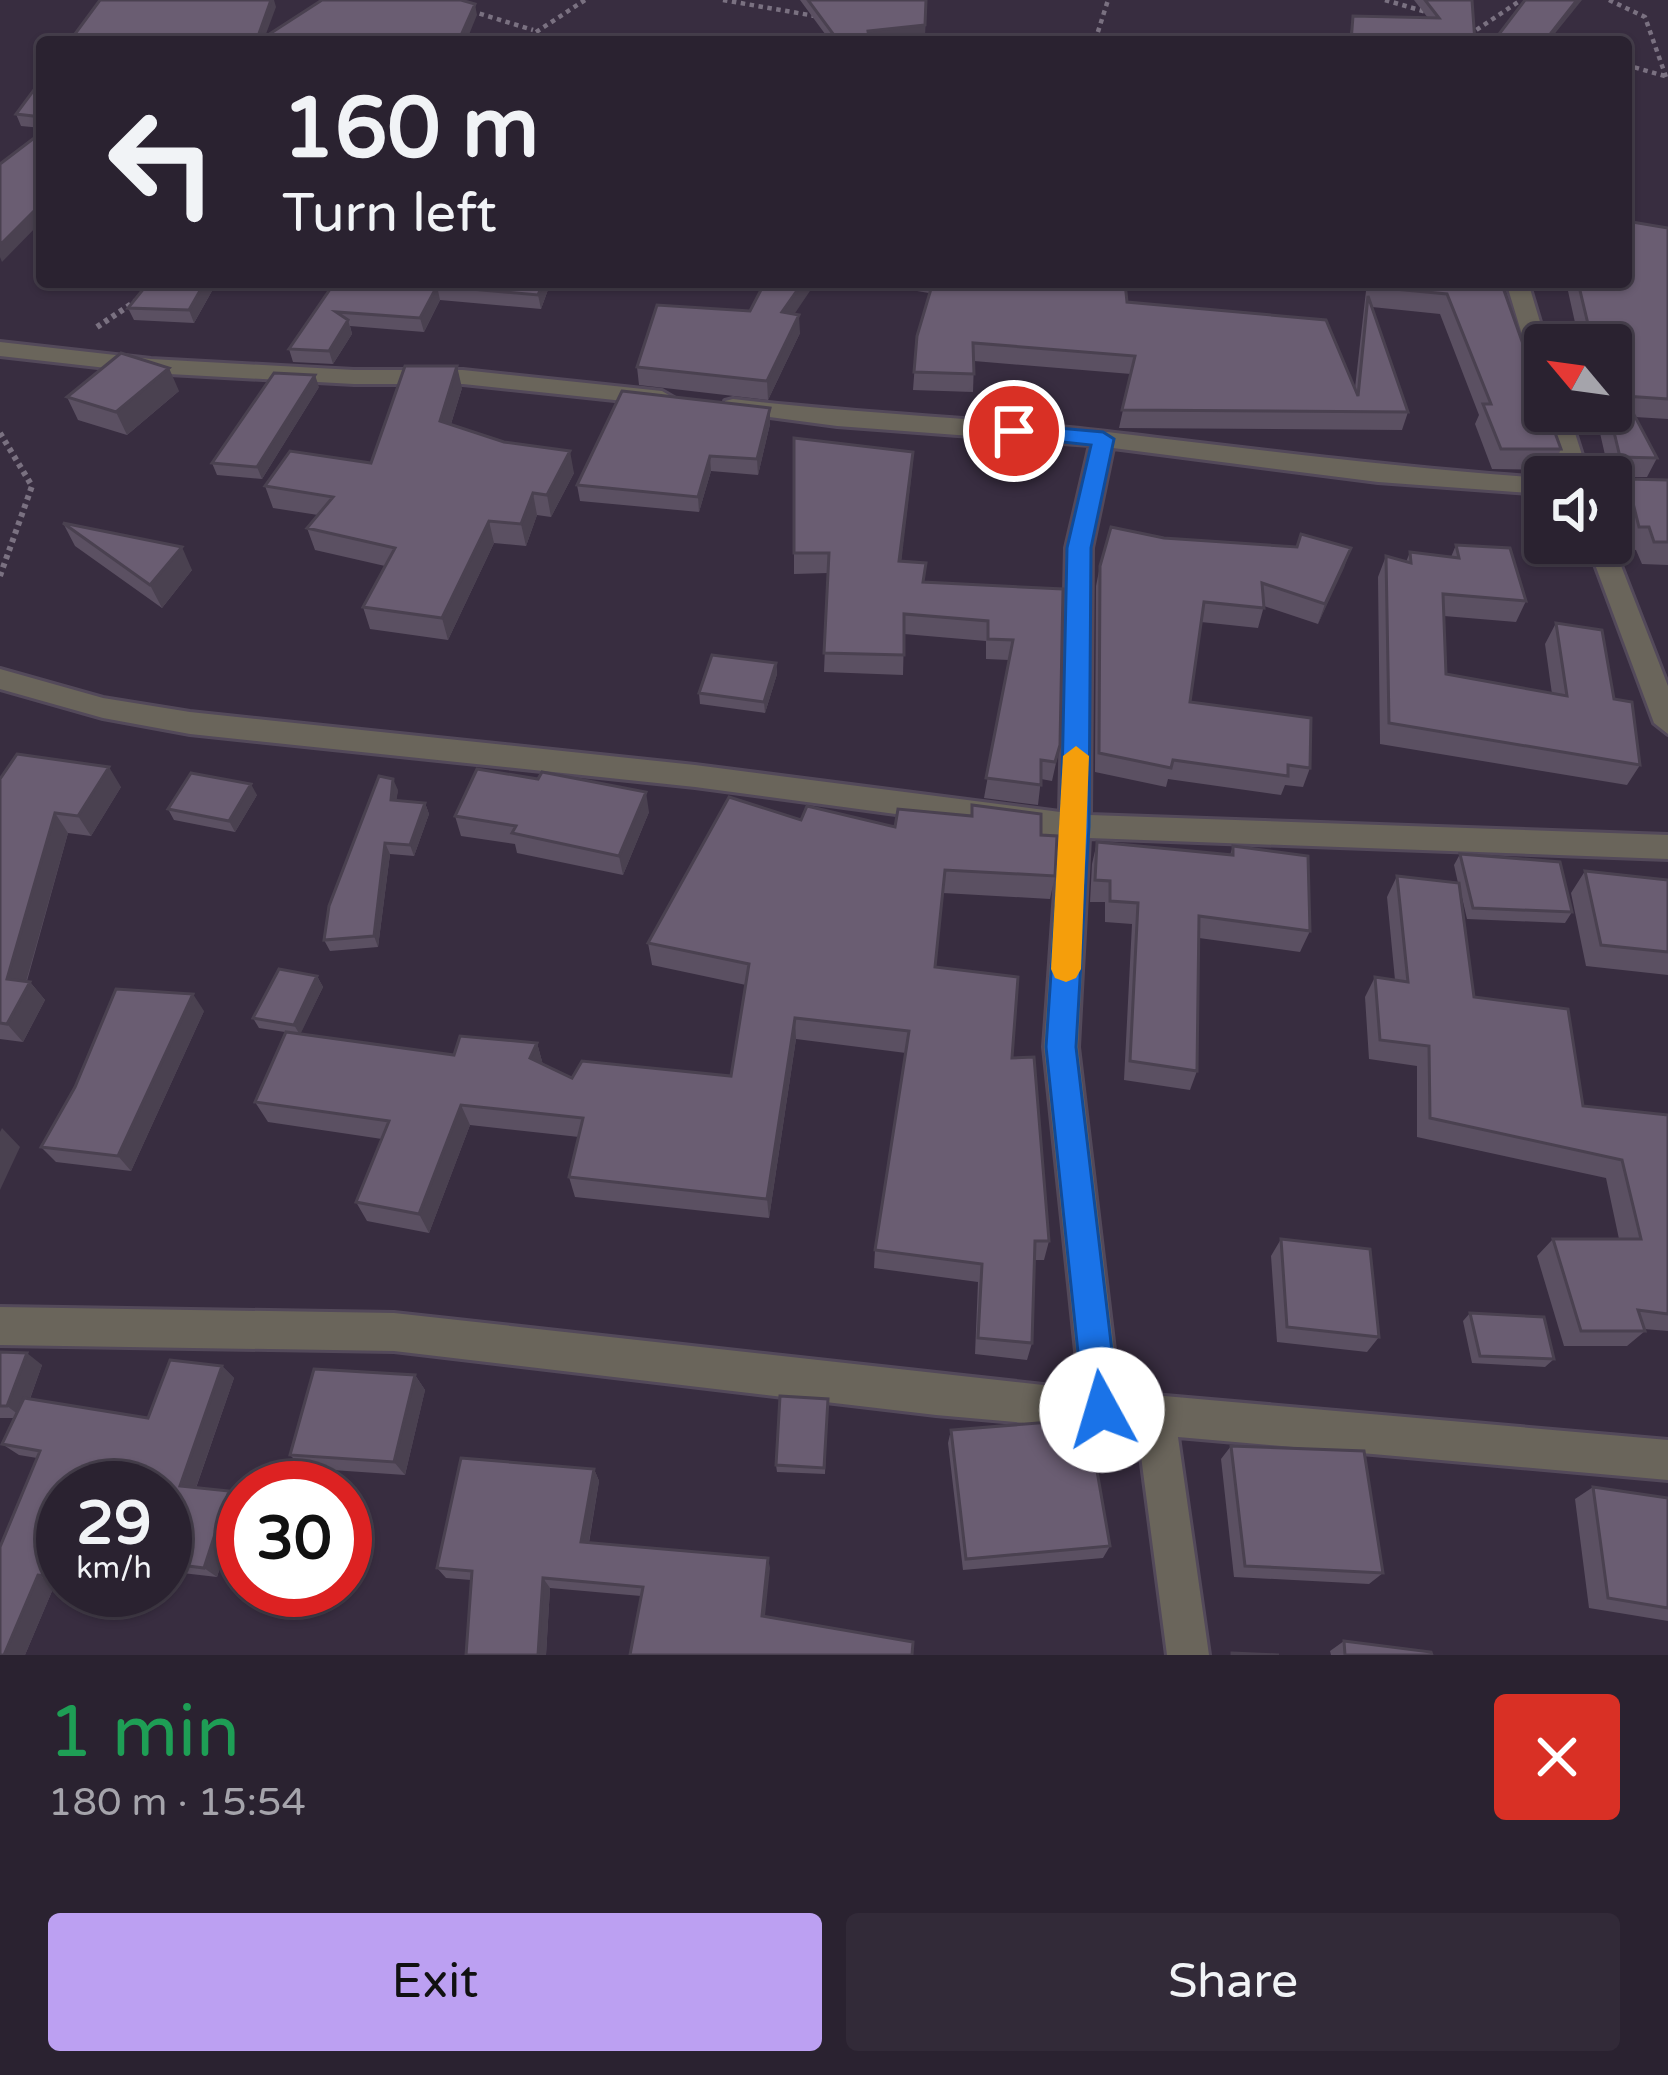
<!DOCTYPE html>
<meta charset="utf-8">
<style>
:root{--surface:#2a2230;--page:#322a38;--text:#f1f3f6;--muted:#a5a4ab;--line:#463f4c;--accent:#bca0f2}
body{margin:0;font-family:"Varela Round",sans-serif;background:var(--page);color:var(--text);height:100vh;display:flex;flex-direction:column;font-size:45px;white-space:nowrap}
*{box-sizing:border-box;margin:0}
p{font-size:39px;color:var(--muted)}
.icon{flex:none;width:66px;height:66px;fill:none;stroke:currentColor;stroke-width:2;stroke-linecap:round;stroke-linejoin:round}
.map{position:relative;height:1655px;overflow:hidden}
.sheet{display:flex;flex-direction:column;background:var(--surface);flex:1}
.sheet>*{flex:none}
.banner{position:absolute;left:36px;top:36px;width:1596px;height:252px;border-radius:12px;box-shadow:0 3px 9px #0004,0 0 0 3px var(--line);background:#2a2230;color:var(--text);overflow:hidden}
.needle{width:78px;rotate:299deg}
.controls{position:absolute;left:1524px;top:324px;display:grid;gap:24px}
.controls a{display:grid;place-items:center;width:108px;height:108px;border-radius:12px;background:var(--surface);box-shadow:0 3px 9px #0004,0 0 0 3px var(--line);font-size:60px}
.speed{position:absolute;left:36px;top:1461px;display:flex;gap:24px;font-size:60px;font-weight:700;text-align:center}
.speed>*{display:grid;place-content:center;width:156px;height:156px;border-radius:50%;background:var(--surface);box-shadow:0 3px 9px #0004,0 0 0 3px var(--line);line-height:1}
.speed small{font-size:30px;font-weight:400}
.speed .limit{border:18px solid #d22;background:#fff;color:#111}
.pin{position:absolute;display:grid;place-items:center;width:102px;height:102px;color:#fff;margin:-51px;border:6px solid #fff;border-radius:50%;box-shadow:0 3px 12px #0007}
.me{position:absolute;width:132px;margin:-66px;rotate:354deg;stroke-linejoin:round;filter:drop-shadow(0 0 9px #0008)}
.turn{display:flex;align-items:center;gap:42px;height:252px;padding:0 48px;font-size:54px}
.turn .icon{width:156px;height:156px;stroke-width:2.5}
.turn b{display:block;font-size:84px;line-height:102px}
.round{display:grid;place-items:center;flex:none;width:126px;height:126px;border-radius:12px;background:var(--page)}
.overview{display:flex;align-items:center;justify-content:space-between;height:204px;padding:0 48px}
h1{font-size:72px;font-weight:600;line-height:90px;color:#1e9e55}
.primary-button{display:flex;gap:24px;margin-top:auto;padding:24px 48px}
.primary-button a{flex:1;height:138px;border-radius:12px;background:var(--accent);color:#111;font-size:48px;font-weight:600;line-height:138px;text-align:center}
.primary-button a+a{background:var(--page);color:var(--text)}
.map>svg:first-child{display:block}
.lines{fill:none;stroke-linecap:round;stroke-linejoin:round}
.minor-casing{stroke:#53495a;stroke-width:6}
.path-far1{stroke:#7a7181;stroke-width:4.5;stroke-dasharray:4.5 4.5;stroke-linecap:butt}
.path{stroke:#7a7181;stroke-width:6;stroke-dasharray:4.5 4.5;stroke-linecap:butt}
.minor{fill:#6a655b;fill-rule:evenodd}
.wall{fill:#5b5062}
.shaded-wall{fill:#4a4150}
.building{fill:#6a5d72;stroke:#4a4150;stroke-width:3}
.route{fill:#1a73e8;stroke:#114b97;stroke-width:3}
.slow{fill:#f59e0b}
</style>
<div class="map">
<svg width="1668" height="1655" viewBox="0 0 1668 1655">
<rect width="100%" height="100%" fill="#382d40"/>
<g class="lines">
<defs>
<path id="minor" d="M1506,282H1528L1547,345L1545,381L1534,374Z
M0,342L151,359L354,370H463L662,391L674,398L662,405L463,384H354L151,373L0,356Z
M733,399C858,414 983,418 1107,432C1254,449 1398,468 1545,478V494L1378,482L1113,448L1092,548L1090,815L1668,835V859L1089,838L1078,1047L1119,1392L1668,1440V1480L1178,1437L1209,1655H1167L1138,1433L936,1415L394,1351L0,1345V1307L394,1313L1080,1389L1044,1047L1059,836L695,787L190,734L103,718L0,689V669L103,698L190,712L695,765L1060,812L1066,548L1090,445L837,426L725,411V401Z
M1544,411H1568L1589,477H1565Z
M1611,481L1668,482V498L1611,497Z
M1611,540L1668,686V734L1654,723L1587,543Z"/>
</defs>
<!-- minor casing -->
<use href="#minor" class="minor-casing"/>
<!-- path-far1 -->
<path class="path-far1" d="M723,0L815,16
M1385,0L1430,13
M1609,0L1645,17L1666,77
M471,11L533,30
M1469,35L1521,0
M521,42L585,0
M1085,42L1096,38L1108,0
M1626,65L1665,76"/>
<!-- path -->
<path class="path" d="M97,327L139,299
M0,433L32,486L0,576"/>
<!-- minor -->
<use href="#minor" class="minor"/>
</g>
<!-- wall -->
<path class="wall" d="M800,0H926L925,36L869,42H831Z
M1414,0H1472L1475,42H1349L1353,16L1428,18Z
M42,79V128L21,126L16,114Z
M1632,222L1668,228V419L1635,417L1657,458L1647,477H1610L1595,411H1611V345H1580L1566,282H1626Z
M149,282H217L194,323L134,320L128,308Z
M335,282H582L576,289L549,287L541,309L440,300L424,332L350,326L352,334L333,364L293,362L289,349Z
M918,282H1125L1127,302L1355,388L1367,282H1501L1561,449L1551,470L1492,469L1475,424L1479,415L1440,314L1372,307L1408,412L1402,430L1119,428L1131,374L974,361L973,392L913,390L917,336L929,293L917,291Z
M750,311L794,314L800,333L768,400L639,385L637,367Z
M319,387L262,479L217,475L212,463Z
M462,388L451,424L574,473L551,517L537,515L526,546L494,543L448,640L370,629L363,607L385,566L315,550L307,528L318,515L273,508L265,486L371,463Z
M179,391L127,435L78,420L67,397Z
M770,408V424L758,475L711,471L699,512L580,501L577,485Z
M794,438L913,452L901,561L925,582L1063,589L1060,745L1052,781L1041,779L1038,805L984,798L1009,660L986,659V641L904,634L903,675L824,672L828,573L794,574Z
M1627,479L1668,480V565L1642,564L1636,550L1627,549L1616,502Z
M63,523L192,570L162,608L75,546Z
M1164,538L1297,547L1351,548L1318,624L1264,606L1258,628L1201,622L1190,702L1310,768L1303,787L1285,785L1281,795L1168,779L1166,787L1095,772L1096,586L1100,566Z
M1456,545L1526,601L1516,622L1444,616L1446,674L1552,694L1545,644L1556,623L1614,699L1640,765L1627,785L1380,744L1378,577L1386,556L1406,562L1410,552L1451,557Z
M776,663L777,674L765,713L700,704L699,693Z
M0,779L121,787L91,836L68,833L27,981L30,982L45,1000L23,1042L0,1039Z
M398,790L396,800L425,803L429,814L414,856L390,854L378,947L330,951L324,940Z
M257,795L235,832L174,820L168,809Z
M649,812L623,875L517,853L515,844L461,836L455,816Z
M801,820L895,827L1041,835L1055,876L1050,899L943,893L935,967L1012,1058L1049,1241L1044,1260H1035L1032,1343L1027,1360L975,1354L978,1282L874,1268L875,1250L906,1053L796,1039L769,1218L575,1197L569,1177L579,1137L470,1125L429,1233L367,1221L356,1202L382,1139L268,1122L255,1102L285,1032L259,1028L253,1018L317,976L323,987L300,1034L454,1055L537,1043L543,1065L572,1078L731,1076L746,985L652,965L648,943Z
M1097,842L1230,855L1233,846L1310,931L1300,952L1199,938L1197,1071L1190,1090L1124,1080L1132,924L1105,922V902H1090L1092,864Z
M1460,854L1572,912L1565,923L1467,919L1460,889L1474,997L1583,1106L1668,1115V1331L1644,1329L1645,1331L1627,1346H1564L1537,1256L1553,1239H1619L1606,1178L1417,1137V1066L1369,1059L1365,997L1375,977L1395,980L1387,897L1397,876L1458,883L1454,865Z
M1585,871L1668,880V975L1586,966L1571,893Z
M204,1011L131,1171L56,1162L41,1147Z
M1281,1239L1379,1337L1367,1352L1277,1342L1271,1256Z
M1470,1313L1554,1359L1545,1367L1472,1363L1463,1321Z
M0,1352L42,1365L30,1399L148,1418L222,1366L234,1378L196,1488L241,1501L217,1577L165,1571V1488H63V1585L55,1584L25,1655L37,1458L19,1455L2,1444L15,1418H0Z
M415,1375L425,1390L405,1475L303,1468L290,1455Z
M828,1399L825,1474L777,1472L776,1465Z
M951,1430L1110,1546L1103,1558L963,1570L948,1443Z
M1231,1446L1383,1573L1369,1584L1234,1577L1221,1459Z
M594,1469L599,1481L589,1543L770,1568L641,1596L550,1588L546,1655H466L471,1580L446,1578L437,1568Z
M1593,1487L1668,1498V1621L1589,1608L1575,1499Z
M1344,1641L1432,1655H1331L1330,1651Z"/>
<!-- shaded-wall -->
<path class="shaded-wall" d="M271,0H274L276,7L263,42H256Z
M1577,0H1582L1548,42H1544Z
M475,4L477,15L466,42H458Z
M925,25V36L869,42H845L868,31Z
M42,203V221L2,262L0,257V245Z
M205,282H217L194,323L189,310Z
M544,282H548L549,287L541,309L538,295Z
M803,282H816L783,331L782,312Z
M437,286L440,300L424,332L420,318Z
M799,315L800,333L768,400L767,381Z
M348,320L352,334L333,364L329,351Z
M457,366L462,388L445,443L440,421Z
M169,368L179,391L127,435L116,412Z
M315,375L319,387L262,479L257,467Z
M770,408V424L758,475L757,459Z
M570,451L574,473L551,517L547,495Z
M913,452L912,472L899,581V561Z
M710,456L711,471L699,512L698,497Z
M533,493L537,515L526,546L521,524Z
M489,521L494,543L448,640L442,618Z
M182,547L192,570L162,608L150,585Z
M1351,548L1344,568L1318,624L1325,604Z
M776,663L777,674L765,713L764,702Z
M109,767L121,787L91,836L78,816Z
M393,779L398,790L395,811L391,800Z
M251,784L257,795L235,832L229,821Z
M646,792L649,812L623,875L619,856Z
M425,803L429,814L414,856L410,845Z
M55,813L68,833L22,996L30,982L45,1000L23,1042L7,1024V979Z
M385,843L390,854L378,947L374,936Z
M317,976L323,987L300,1035L294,1025Z
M193,994L204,1011L131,1171L118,1156Z
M795,1018L796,1039L769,1218L767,1199Z
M537,1043L543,1065L530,1058Z
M461,1105L470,1125L429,1233L419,1214Z
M2,1128L20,1147L0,1190V1132Z
M27,1353L42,1365L23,1418L7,1406Z
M222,1366L234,1378L193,1496L180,1486Z
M415,1375L425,1390L405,1475L394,1462Z
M594,1469L599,1481L587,1553L581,1542Z
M229,1491L241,1501L217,1577L204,1568Z
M56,1552L63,1556V1584L47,1576Z
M768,1558L770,1568L764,1625L762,1616Z
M38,1575L55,1584L25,1655H4Z
M543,1578L550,1588L546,1655H538Z"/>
<!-- building -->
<path class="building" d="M100,0H271L256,42H69Z
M322,0H461L475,4L458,42H257Z
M808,0H926L925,25L868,31L869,38L839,42Z
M1425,0H1472L1475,42H1351L1353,16L1439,18Z
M1525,0H1577L1544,42H1493Z
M42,79V117L16,114Z
M42,132V203L0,245V164Z
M1626,185L1632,186V222L1668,228V399L1624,396L1657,458L1620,457L1609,411H1611V345H1593L1578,282H1626Z
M149,282H205L189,310L128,308Z
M335,282H544L538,295L437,286L420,318L336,312L348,320L329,351L289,349Z
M765,282H803L782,312L799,315L767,381L637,367L657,305L750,311Z
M933,282H1125L1127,302L1326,320L1358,396L1368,296L1408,412L1122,410L1135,356L973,343L974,374L914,372L917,336Z
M1372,282H1501L1545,406V411H1547L1561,449H1501L1483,404H1491L1447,294L1372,287Z
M121,353L169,368L116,412L67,397Z
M405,366H457L440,421L504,442L570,451L547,495L533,493L521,524L489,521L442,618L363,607L395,548L307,528L333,497L265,486L290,451L371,463Z
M274,373L315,375L257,467L212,463Z
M622,391L770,408L757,459L710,456L698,497L577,485Z
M794,438L913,452L899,561L926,563L923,582L1063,589L1060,745L1055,762L1041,760V785L986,778L1013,640L988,639V621L904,614V655L824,653L829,553H794Z
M1627,479L1668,480V542H1654L1649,527H1639Z
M63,523L182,547L150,585Z
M1111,527L1164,538L1297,547L1301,534L1351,548L1325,604L1262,583L1264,608L1204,602L1190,702L1311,718L1310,768L1288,765V776L1173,760L1171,768L1099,753L1100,566Z
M1456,545L1510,548L1526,601L1443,594L1446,674L1567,696L1556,623L1602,630L1614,699L1632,702L1640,765L1389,723L1386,556L1411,563L1410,552L1459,558Z
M712,655L776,663L764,702L699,693Z
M17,754L109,767L78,816L55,813L7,979L30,982L7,1024L0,1023V779Z
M477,769L538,779L542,772L646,792L619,856L512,833L516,826L455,816Z
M191,773L251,784L229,821L168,809Z
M379,776L393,779L391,800L425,803L410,845L385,843L374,936L324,940L329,906Z
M729,797L801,820L807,806L895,827L898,809L972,816V805L1041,814V835L1057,836L1055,876L945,870L935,967L1018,977L1012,1058L1034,1057L1049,1241H1035L1032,1343L978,1338L982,1264L875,1250L909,1031L795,1018L767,1199L569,1177L583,1118L461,1105L419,1214L356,1202L389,1121L255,1102L286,1032L454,1055L460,1036L537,1043L530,1058L572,1078L582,1061L731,1076L749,964L648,943Z
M1097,842L1233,855V846L1308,856L1310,931L1199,916L1197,1071L1130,1061L1138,903L1110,901V881L1095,880Z
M1460,854L1560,862L1572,912L1473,908Z
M1585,871L1668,880V952L1601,945Z
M1397,876L1459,883L1474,997L1568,1009L1583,1106L1668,1115V1314L1638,1310L1645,1331H1581L1553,1239H1641L1622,1160L1430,1118L1429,1046L1380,1040L1375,977L1408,982Z
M279,969L317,976L294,1025L253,1018Z
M116,989L193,994L118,1156L41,1147L75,1087Z
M1281,1239L1370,1249L1379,1337L1287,1327Z
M1470,1313L1544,1317L1554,1359L1480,1356Z
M0,1352L27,1353L7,1406H0Z
M170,1360L222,1366L180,1486L229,1491L204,1568L165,1563V1488H63V1553L56,1552L47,1576L38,1575L4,1655H0V1547L40,1451L2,1444L24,1398L148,1418Z
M314,1369L415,1375L394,1462L290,1455Z
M780,1396L828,1399L824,1468L776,1465Z
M1088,1419L1110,1546L966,1559L951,1430Z
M1231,1446L1364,1451L1383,1573L1245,1566Z
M461,1458L594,1469L581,1542L768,1558L762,1616L913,1642L912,1655H630L643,1587L543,1578L538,1655H466L472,1571L437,1568Z
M1593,1487L1668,1498V1608L1608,1598Z
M1344,1641L1431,1652L1432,1655H1345Z
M1232,1653L1279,1655H1232Z"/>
<!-- route -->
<path class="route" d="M1014,424L1103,432L1114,439L1091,548L1089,826L1076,1047L1119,1410L1114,1423L1102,1428L1089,1423L1084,1410L1046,1047L1061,826L1067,548L1091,445L1006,436V426Z"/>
<!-- slow -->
<path class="slow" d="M1076,746L1089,756L1081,969L1076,978L1066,982L1055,978L1051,969L1063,756Z"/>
</svg>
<div class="controls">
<a><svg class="needle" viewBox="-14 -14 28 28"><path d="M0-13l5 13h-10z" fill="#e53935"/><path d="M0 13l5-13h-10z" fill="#a5a4ab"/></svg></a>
<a><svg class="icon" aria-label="sound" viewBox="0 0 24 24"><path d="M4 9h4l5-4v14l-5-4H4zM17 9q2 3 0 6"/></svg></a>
</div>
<div class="speed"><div>29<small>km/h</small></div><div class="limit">30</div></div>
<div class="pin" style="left:1014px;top:431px;background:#d93025"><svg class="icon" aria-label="arrive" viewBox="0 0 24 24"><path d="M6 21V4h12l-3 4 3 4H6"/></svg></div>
<svg class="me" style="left:1102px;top:1410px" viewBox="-20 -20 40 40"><circle r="19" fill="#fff"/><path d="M0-13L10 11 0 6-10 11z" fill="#1a73e8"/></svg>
<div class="banner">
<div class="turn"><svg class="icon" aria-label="left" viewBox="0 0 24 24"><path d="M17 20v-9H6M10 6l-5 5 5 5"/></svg><div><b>160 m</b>Turn left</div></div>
</div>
</div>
<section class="sheet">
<div class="overview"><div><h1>1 min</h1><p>180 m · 15:54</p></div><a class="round" style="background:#d93025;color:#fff"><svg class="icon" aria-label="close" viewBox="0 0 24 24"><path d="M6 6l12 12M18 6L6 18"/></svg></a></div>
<div class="primary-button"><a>Exit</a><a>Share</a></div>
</section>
